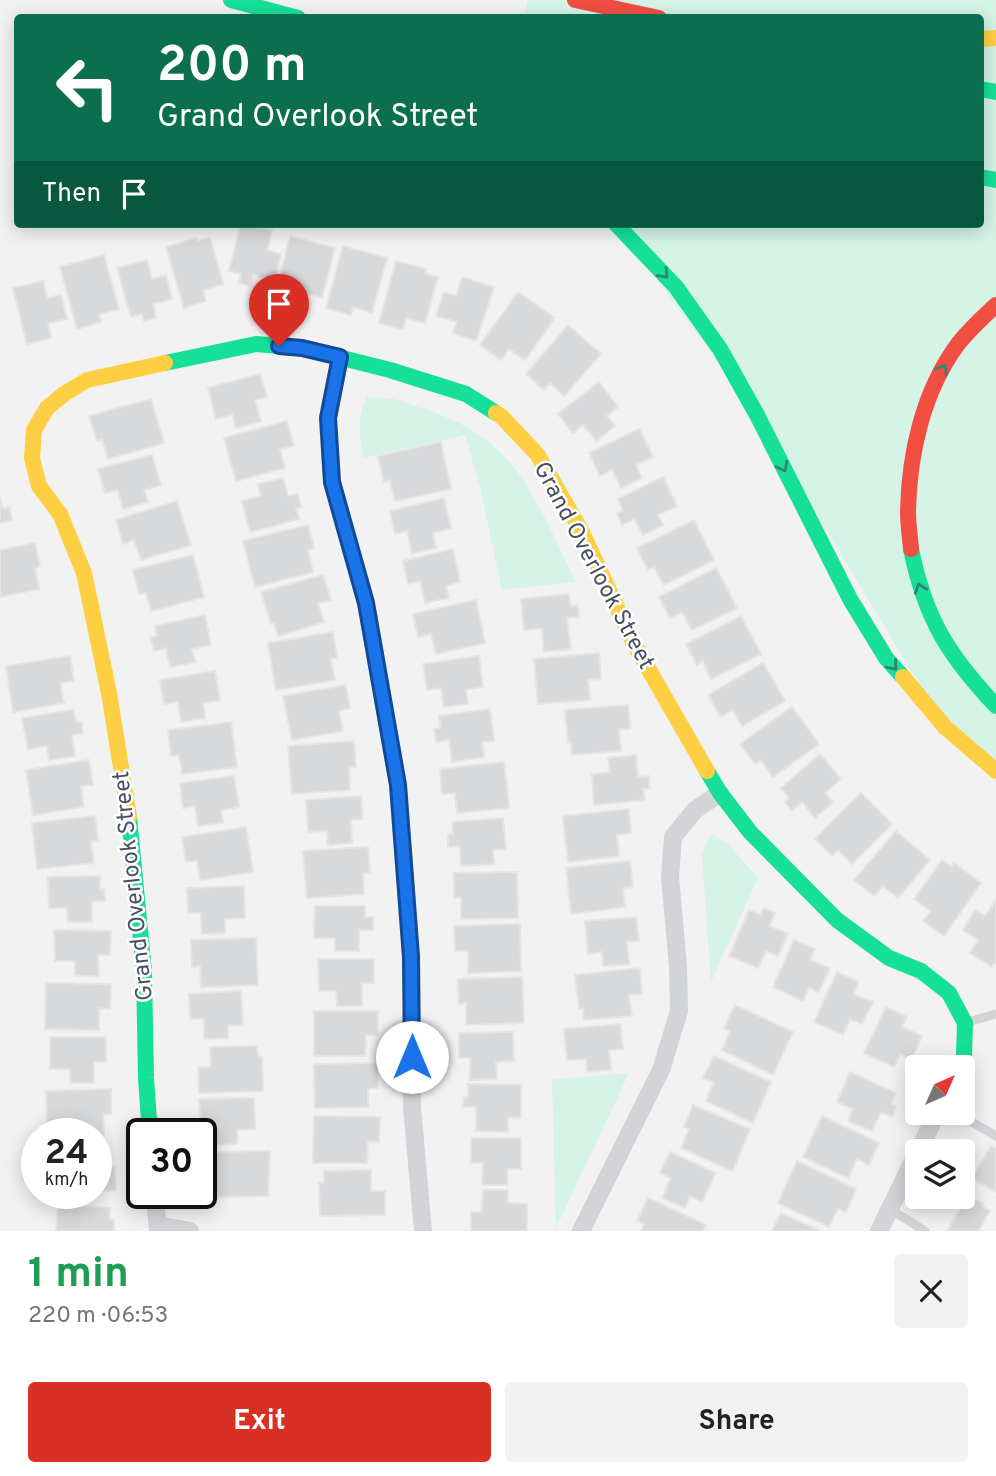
<!DOCTYPE html>
<meta charset="utf-8">
<style>
:root{--surface:#fff;--page:#f2f2f2;--text:#222;--muted:#767676;--accent:#d93025}
body{margin:0;font-family:Overpass,sans-serif;background:var(--page);color:var(--text);height:100vh;display:flex;flex-direction:column;font-size:26px;white-space:nowrap}
*{box-sizing:border-box;margin:0}
p{font-size:23px;color:var(--muted)}
.icon{flex:none;width:38px;height:38px;fill:none;stroke:currentColor;stroke-width:2;stroke-linecap:round;stroke-linejoin:round}
.map{position:relative;height:1231px;overflow:hidden}
.panel{display:flex;flex-direction:column;background:var(--surface);flex:1}
.panel>*{flex:none}
.banner{position:absolute;left:14px;top:14px;width:970px;height:214px;border-radius:7px;box-shadow:0 4px 18px #0003;background:#0b6e4f;color:#fff;overflow:hidden}
.needle{width:46px;rotate:45deg}
.fabs{position:absolute;left:905px;top:1055px;display:grid;gap:14px}
.fabs a{display:grid;place-items:center;width:70px;height:70px;border-radius:7px;background:var(--surface);box-shadow:0 4px 18px #0003;font-size:35px}
.speed{position:absolute;left:21px;top:1118px;display:flex;gap:14px;font-size:35px;font-weight:700;text-align:center}
.speed>*{display:grid;place-content:center;width:91px;height:91px;border-radius:50%;background:var(--surface);box-shadow:0 4px 18px #0003;line-height:1}
.speed small{font-size:18px;font-weight:400}
.speed .limit{border:4px solid #111;border-radius:10px;background:#fff;color:#111}
.pin{position:absolute;display:grid;place-items:center;width:60px;height:60px;color:#fff;margin:-72px -30px;border-radius:50% 50% 50% 0;rotate:-45deg;box-shadow:0 0 7px #0007}
.pin .icon{rotate:45deg}
.me{position:absolute;width:77px;margin:-38px;rotate:0deg;stroke-linejoin:round;filter:drop-shadow(0 0 5px #0008)}
.turn{display:flex;align-items:center;gap:24px;height:147px;padding:0 28px;font-size:32px}
.turn .icon{width:91px;height:91px;stroke-width:2.5}
.turn b{display:block;font-size:49px;line-height:60px}
.then{display:flex;align-items:center;height:66px;padding:0 28px;background:#0003;gap:14px;font-size:26px}
.round{display:grid;place-items:center;flex:none;width:74px;height:74px;border-radius:7px;background:var(--page)}
.overview{display:flex;align-items:center;justify-content:space-between;height:119px;padding:0 28px}
h1{font-size:42px;font-weight:700;line-height:52px;color:#1e9e55}
.cta{display:flex;gap:14px;margin-top:auto;padding:14px 28px}
.cta a{flex:1;height:80px;border-radius:7px;background:var(--accent);color:#fff;font-size:28px;font-weight:700;line-height:80px;text-align:center}
.cta a+a{background:var(--page);color:var(--text)}
.map>svg:first-child{display:block}
.green{fill:#d5f3e6}
.building{fill:#d8d9db;stroke:#e4e4e5;stroke-width:2}
.lines{fill:none;stroke-linecap:round;stroke-linejoin:round}
.lane{stroke:#d3d4d8;stroke-width:9}
.street{stroke:#d3d4d8;stroke-width:18}
.fast{stroke:#16e098;stroke-width:16}
.slow{stroke:#ffcf43;stroke-width:16}
.jam{stroke:#f24e42;stroke-width:16}
.oneway{stroke:#368274}
.route-casing{stroke:#114b97;stroke-width:18}
.route{stroke:#1a73e8;stroke-width:12}
.labels{text-anchor:middle;stroke-width:5;stroke-linejoin:round;paint-order:stroke}
.street-label{font-size:23px;fill:#474f61;stroke:#fff}
</style>
<div class="map">
<svg width="996" height="1231" viewBox="0 0 996 1231">
<rect width="100%" height="100%" fill="#f3f2f2"/>
<!-- green -->
<path class="green" d="M528,0H996V764L945,727L757,415L616,224H980V18H523Z
M367,397C374,399 381,397 388,398C398,399 409,404 418,407C457,418 495,440 519,474C542,507 558,546 576,582L502,590L480,487L465,435L363,458C360,434 356,419 367,397Z
M712,834L728,844L758,878L711,982L702,856L706,844Z
M629,1073L556,1228L552,1079Z"/>
<!-- building -->
<path class="building" d="M241,224L272,230L267,250L281,254L275,280L253,275L251,286L239,283L241,274L229,271Z
M290,236L335,248L322,298L302,292L299,307L274,300Z
M210,237L223,284L203,290L206,301L184,308L166,247L196,238L197,241Z
M343,246L387,258L372,313L353,307L351,315L326,308Z
M104,255L119,309L99,315L101,322L77,329L60,267Z
M147,260L152,279L166,275L172,299L153,304L156,318L144,321L142,314L131,317L117,268Z
M396,261L427,269L425,274L438,277L425,323L406,318L403,329L379,323Z
M462,277L494,287L476,341L453,333L457,322L436,316L444,292L456,296Z
M43,281L47,298L61,295L67,319L48,323L51,338L27,344L13,288Z
M518,292L555,318L525,360L509,349L501,360L480,345Z
M568,325L601,354L564,396L550,383L544,390L526,374Z
M260,374L267,397L255,400L261,421L236,428L232,414L216,419L208,388Z
M599,382L618,407L607,416L615,426L596,441L583,425L573,433L558,414Z
M151,399L164,443L108,459L102,439L97,441L89,416Z
M287,421L294,446L280,449L285,468L236,481L224,438Z
M639,429L653,457L636,465L642,478L621,488L612,470L600,476L589,453Z
M441,442L451,489L395,501L390,480L384,482L378,456Z
M152,455L161,485L144,490L148,502L123,509L118,490L105,493L98,469Z
M663,477L677,506L658,515L663,525L643,535L634,519L622,525L617,514L623,511L618,499Z
M283,478L288,496L298,494L301,507L296,508L299,519L250,532L242,501L261,496L258,484Z
M0,496L3,509L10,507L12,520L0,523Z
M444,498L451,528L433,533L436,548L412,553L407,531L395,534L390,511Z
M177,501L191,545L141,560L134,540L123,544L116,520Z
M694,520L714,560L664,585L654,567L648,570L637,548Z
M308,525L314,548L308,550L313,572L255,587L243,541Z
M35,543L40,566L35,569L39,589L0,597V550Z
M453,549L460,582L446,586L449,598L425,603L420,581L408,584L403,561Z
M193,555L204,597L151,611L146,593L139,594L133,570Z
M716,568L737,608L692,630L682,612L670,618L659,597Z
M323,575L331,600L318,603L324,622L278,636L274,623L271,624L261,592Z
M569,594L571,606L578,605L579,617L567,618L571,649L544,652L542,628L524,630L521,599Z
M476,600L485,643L436,654L431,634L418,637L413,614Z
M205,615L211,645L192,649L195,662L170,667L166,648L154,651L151,637L157,636L155,626Z
M741,616L761,654L711,679L703,661L697,665L686,644Z
M333,632L337,658L331,659L335,680L276,690L268,643Z
M599,653L601,679L588,680L590,700L538,704L534,659Z
M70,656L74,681L60,683L64,703L13,712L6,666Z
M479,656L483,687L466,690L468,704L444,707L441,688L427,690L423,664Z
M763,663L785,701L742,726L733,710L721,717L708,695Z
M215,671L220,700L203,703L205,718L181,722L178,702L164,704L160,680Z
M346,685L350,708L339,711L343,731L292,740L283,696Z
M628,705L630,729L619,730L621,751L572,755L571,743H568L565,710Z
M792,707L819,744L773,777L761,760L755,764L740,744Z
M490,709L494,741L482,742L484,757L452,762L449,740L436,742L434,729L441,728L439,716Z
M73,710L76,722H82L83,733L72,735L75,756L49,760L47,746L28,749L22,718Z
M231,722L237,767L182,774L179,755L171,756L168,730Z
M354,741L356,767L349,768L350,790L292,794L288,746Z
M820,754L841,779L825,793L833,802L815,818L802,802L792,811L785,802L789,798L781,788Z
M636,755L638,777L649,776L650,788L643,789L645,800L594,805L592,774L610,772L608,758Z
M89,760L93,785L81,786L84,807L33,815L26,770Z
M504,762L509,808L457,813L455,793L442,794L440,769Z
M234,776L239,807L221,810L223,823L198,826L195,806L183,808L180,783Z
M861,793L892,824L852,864L838,850L832,856L815,839Z
M361,796L363,819L351,820L352,843L328,845L327,831L308,832L306,800Z
M629,809L631,833L617,835L619,856L568,862L563,816Z
M95,816L98,840L91,841L94,863L37,869L32,823Z
M503,818L506,849L493,850L494,864L461,866L460,846L448,847V835L453,834L452,822Z
M246,827L253,872L200,880L197,860L186,862L182,837Z
M896,831L930,860L898,898L883,886L874,896L854,880Z
M368,847L370,872L363,873L364,894L307,898L303,851Z
M942,860L952,867L954,863L981,883L944,936L923,921L931,911L914,899Z
M630,861L633,887L623,888L625,907L571,914L566,868Z
M517,872L518,918L461,919V898H454V873Z
M100,876V889H104L105,901H92V922H68L67,908H49L48,877Z
M244,886L245,918L225,919V933L202,934L201,913H188L187,888Z
M996,900V961L992,967L970,953L978,940L963,930L975,910L985,916Z
M315,906H365V917H373V930H359V951H335V938H314Z
M764,908L775,913L770,926L788,934L778,956L766,951L758,968L729,956L749,910L761,915Z
M636,917L639,941L627,942L629,964L603,966L602,952L588,954L585,921Z
M520,924L521,971L468,973V951H455L454,926Z
M54,930L111,931L110,955H98L99,976H75V961H55Z
M256,938L258,985L201,987L200,966L192,967L191,940Z
M794,940L815,949L810,960L830,968L819,992L809,988L803,1001L773,987Z
M318,959H374V983H362V1006H337L336,991H319Z
M640,968L642,994L629,995L632,1016L584,1020L583,1008L579,1009L575,975Z
M837,972L859,982L853,994L873,1002L862,1024L850,1019L843,1035L814,1022Z
M522,977L524,1023L466,1025V1003L459,1004L458,979Z
M46,983L111,984L110,1009L99,1008V1030L45,1029Z
M241,991L243,1025L228,1026V1038L204,1039V1019H190L189,994Z
M735,1005L793,1032L773,1075L722,1050L730,1031L724,1028Z
M886,1007L907,1017L902,1027L922,1036L911,1060L900,1054L894,1067L864,1053Z
M314,1011H378V1036L366,1035L365,1056H314Z
M620,1024L623,1049L609,1050L611,1070L587,1072L586,1059L567,1060L564,1029Z
M513,1032L514,1061L496,1062L497,1079L470,1080V1058H459V1033Z
M50,1037H106V1062H94V1083H70V1069H50Z
M257,1046L258,1057H262L263,1091L199,1093L198,1068L211,1067L210,1047Z
M714,1056L771,1082L753,1123L706,1101L714,1082L703,1078Z
M378,1063V1088L368,1089V1107L315,1108L314,1064Z
M850,1072L896,1093L891,1104L896,1106L892,1117L881,1112L872,1131L848,1121L853,1109L837,1102Z
M468,1084L521,1085V1118L508,1117V1132L476,1131V1107H463L464,1097H468Z
M111,1089V1114H103L104,1135L47,1134L46,1091Z
M254,1098L255,1129L237,1130V1144L214,1145L212,1124H201L199,1099Z
M693,1105L750,1129L733,1171L681,1148L689,1129L684,1127Z
M314,1116L380,1117L379,1142L368,1141L367,1163H313Z
M822,1116L879,1143L869,1165L857,1159L848,1178L803,1157Z
M471,1138H521V1169H508L507,1185H482L483,1163H471Z
M96,1146H102L103,1167H115L116,1190L96,1191Z
M991,1146L996,1149V1192L972,1178Z
M270,1151L268,1196L208,1197L206,1174L213,1172V1152Z
M670,1152L716,1173L702,1202L690,1196L685,1208L662,1198L671,1178L660,1173Z
M797,1161L856,1189L846,1212L838,1209L829,1227L778,1203Z
M371,1170V1191H385V1215L320,1216L319,1183H324V1171Z
M483,1190H508V1203L527,1204V1231H471V1212H482Z
M969,1195L983,1204L982,1206L990,1211L978,1231H947Z
M648,1198L706,1225L703,1231H641L644,1224L637,1221Z
M58,1205L110,1208L109,1219L114,1220V1231H56Z
M781,1213L820,1231H772Z"/>
<g class="lines">
<!-- lane -->
<path class="lane" d="M967,1022L996,1014
M956,1113L996,1136
M890,1209L925,1231"/>
<!-- street -->
<path class="street" d="M340,357L328,418L332,482L366,603L398,785L411,957L412,1107L423,1231
M918,1152L937,1113
M155,1194L158,1231
M158,1225L190,1231
M581,1231L661,1070L679,1011L678,966L670,877L673,837L695,810L720,793
M879,1231L917,1153"/>
<!-- fast -->
<path class="fast" d="M231,0L298,18
M980,89L996,92
M980,177L996,180
M616,224L676,287L720,349L757,415L850,599L886,658L903,677
M165,363L256,344L302,348L390,370L466,394L496,413
M911,549C925,618 948,655 996,706
M707,771L720,793L750,832L837,920L889,958L921,971L949,993L965,1023L964,1056L958,1068
M129,817L144,971L146,1078L150,1134"/>
<!-- slow -->
<path class="slow" d="M980,39L996,38
M496,413L501,416L537,454L582,532L633,642L707,771
M903,677L945,727L996,771
M129,817L109,693L84,573L60,514L39,486L32,458L34,430L47,408L64,394L87,380L165,363"/>
<!-- jam -->
<path class="jam" d="M575,0L659,18
M911,549C910,537 908,524 908,512C909,454 923,391 958,344C969,330 983,317 996,305"/>
</g>
<!-- one-way arrows -->
<defs><path id="oneway-chevron" d="M-2-3.5L2.5 0L-2 3.5" fill="none" stroke-width="1.6" stroke-linecap="round" stroke-linejoin="round" transform="scale(1.75)"/></defs>
<g class="oneway">
<use href="#oneway-chevron" transform="translate(664 274) rotate(47)"/>
<use href="#oneway-chevron" transform="translate(943 369) rotate(-59)"/>
<use href="#oneway-chevron" transform="translate(783 467) rotate(63)"/>
<use href="#oneway-chevron" transform="translate(920 588) rotate(-109)"/>
<use href="#oneway-chevron" transform="translate(893 666) rotate(50)"/>
</g>
<g class="lines">
<defs>
<path id="route" d="M279,346L302,348L340,357L328,418L332,482L366,603L398,785L411,957L412,1057"/>
</defs>
<!-- route casing -->
<use href="#route" class="route-casing"/>
<!-- route -->
<use href="#route" class="route"/>
</g>
<g class="labels">
<!-- street labels -->
<g class="street-label">
<text transform="translate(595 565) rotate(62)" y="8">Grand Overlook Street</text>
<text transform="translate(132 886) rotate(-96)" y="8">Grand Overlook Street</text>
</g>
</g>
</svg>
<div class="fabs">
<a><svg class="needle" viewBox="-14 -14 28 28"><path d="M0-13l5 13h-10z" fill="#e53935"/><path d="M0 13l5-13h-10z" fill="#767676"/></svg></a>
<a><svg class="icon" aria-label="layers" viewBox="0 0 24 24"><path d="M12 4l9 5-9 5-9-5zM3 14l9 5 9-5"/></svg></a>
</div>
<div class="speed"><div>24<small>km/h</small></div><div class="limit">30</div></div>
<div class="pin" style="left:279px;top:346px;background:#d93025"><svg class="icon" aria-label="arrive" viewBox="0 0 24 24"><path d="M6 21V4h12l-3 4 3 4H6"/></svg></div>
<svg class="me" style="left:412px;top:1057px" viewBox="-20 -20 40 40"><circle r="19" fill="#fff"/><path d="M0-13L10 11 0 6-10 11z" fill="#1a73e8"/></svg>
<div class="banner">
<div class="turn"><svg class="icon" aria-label="left" viewBox="0 0 24 24"><path d="M17 20v-9H6M10 6l-5 5 5 5"/></svg><div><b>200 m</b>Grand Overlook Street</div></div>
<div class="then">Then<svg class="icon" aria-label="arrive" viewBox="0 0 24 24"><path d="M6 21V4h12l-3 4 3 4H6"/></svg></div>
</div>
</div>
<section class="panel">
<div class="overview"><div><h1>1 min</h1><p>220 m · 06:53</p></div><a class="round"><svg class="icon" aria-label="close" viewBox="0 0 24 24"><path d="M6 6l12 12M18 6L6 18"/></svg></a></div>
<div class="cta"><a>Exit</a><a>Share</a></div>
</section>
